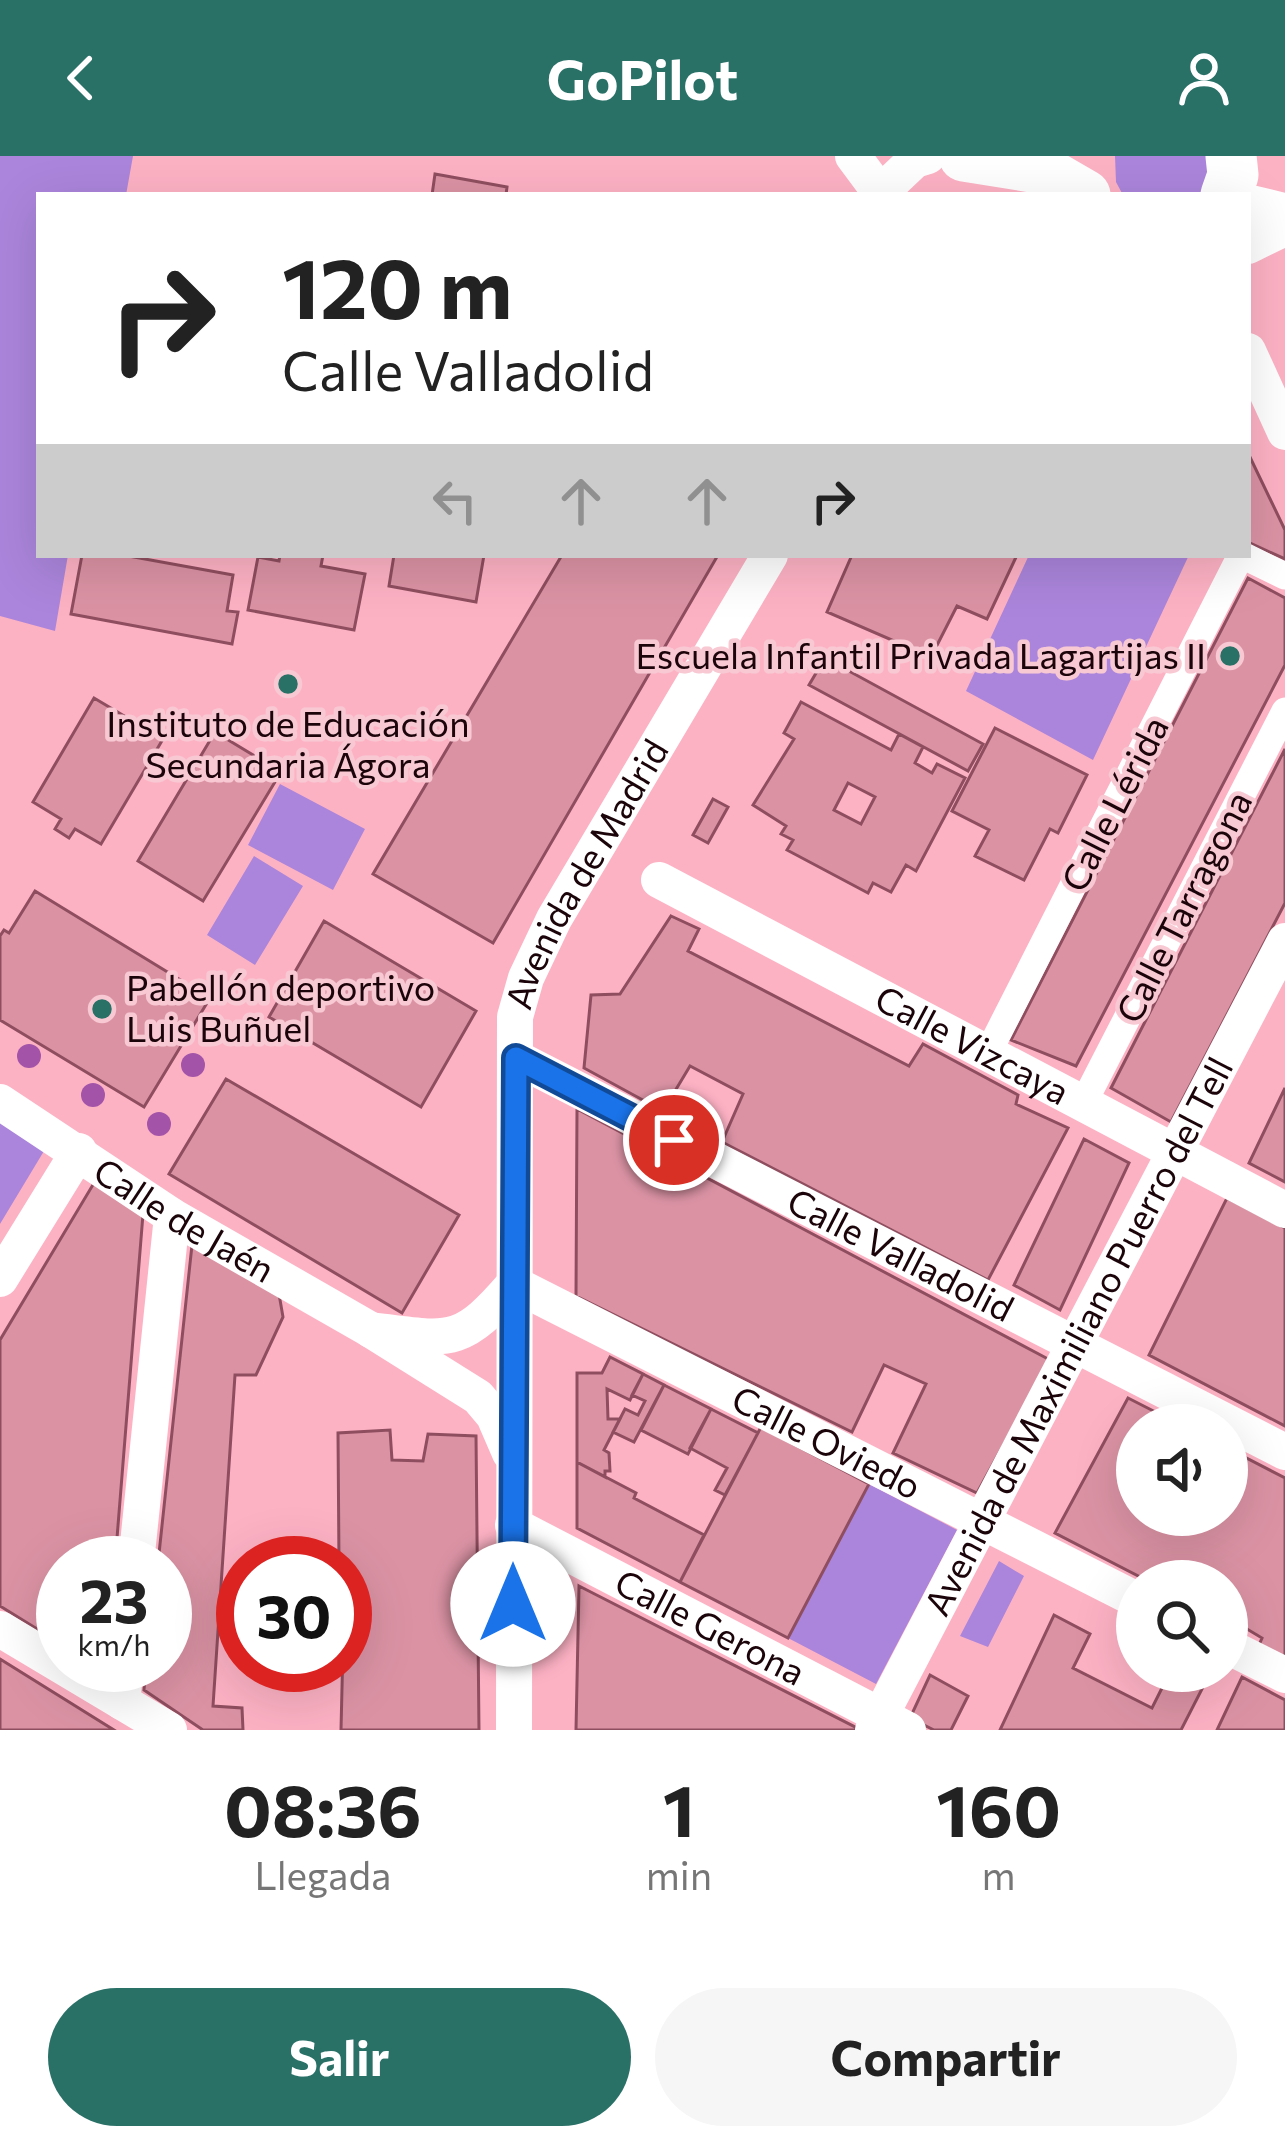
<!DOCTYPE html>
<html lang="es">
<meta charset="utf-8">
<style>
:root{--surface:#fff;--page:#f6f6f6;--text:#222;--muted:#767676;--accent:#297067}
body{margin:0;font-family:Commissioner,sans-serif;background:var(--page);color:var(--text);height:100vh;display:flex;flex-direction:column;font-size:45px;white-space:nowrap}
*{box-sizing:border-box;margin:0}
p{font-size:39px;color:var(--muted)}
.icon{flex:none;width:66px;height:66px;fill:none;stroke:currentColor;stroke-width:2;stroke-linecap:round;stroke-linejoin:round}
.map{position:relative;height:1574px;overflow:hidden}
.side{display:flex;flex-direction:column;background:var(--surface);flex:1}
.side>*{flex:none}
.guide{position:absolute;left:36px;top:36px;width:1215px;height:366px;border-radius:0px;box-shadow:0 12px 48px #0002;background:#fff;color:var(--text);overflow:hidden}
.controls{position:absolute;left:1116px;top:1248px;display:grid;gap:24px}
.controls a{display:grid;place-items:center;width:132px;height:132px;border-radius:50%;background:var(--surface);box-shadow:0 12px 48px #0002;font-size:60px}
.speed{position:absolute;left:36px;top:1380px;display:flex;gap:24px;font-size:60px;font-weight:700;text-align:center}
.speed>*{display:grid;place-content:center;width:156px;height:156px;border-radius:50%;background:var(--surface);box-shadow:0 12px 48px #0002;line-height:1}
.speed small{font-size:30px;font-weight:400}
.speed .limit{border:18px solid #d22;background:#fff;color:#111}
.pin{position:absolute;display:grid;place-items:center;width:102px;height:102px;color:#fff;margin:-51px;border:6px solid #fff;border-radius:50%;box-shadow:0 3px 12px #0007}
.me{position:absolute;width:132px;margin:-66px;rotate:0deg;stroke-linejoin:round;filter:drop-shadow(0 0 9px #0008)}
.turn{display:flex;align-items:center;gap:42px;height:252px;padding:0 48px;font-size:54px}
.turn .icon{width:156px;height:156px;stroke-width:2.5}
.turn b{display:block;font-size:84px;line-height:102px}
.lanes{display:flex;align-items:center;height:114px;padding:0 48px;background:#0003;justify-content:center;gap:60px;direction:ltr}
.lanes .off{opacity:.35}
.eta{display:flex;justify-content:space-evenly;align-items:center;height:204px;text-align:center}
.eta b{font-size:72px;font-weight:700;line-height:84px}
.cta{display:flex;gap:24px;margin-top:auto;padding:24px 48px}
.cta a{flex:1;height:138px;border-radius:72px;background:var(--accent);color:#fff;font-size:48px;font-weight:700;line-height:138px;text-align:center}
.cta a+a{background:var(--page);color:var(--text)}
header{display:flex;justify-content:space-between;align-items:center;height:156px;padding:0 48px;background:var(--accent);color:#fff;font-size:54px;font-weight:700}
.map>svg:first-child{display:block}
.green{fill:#ab85db}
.building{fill:#db93a4;stroke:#8f4e5f;stroke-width:3;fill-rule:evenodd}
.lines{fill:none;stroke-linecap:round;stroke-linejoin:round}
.pedestrian{stroke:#fff;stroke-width:27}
.minor{stroke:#fff;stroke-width:36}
.secondary{stroke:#fff;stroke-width:51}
.tree{fill:#a354a8}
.route-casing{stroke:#114b97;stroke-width:30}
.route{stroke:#1a73e8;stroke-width:21}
.poi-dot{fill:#297067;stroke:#f8c9d3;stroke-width:4.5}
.labels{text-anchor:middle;stroke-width:9;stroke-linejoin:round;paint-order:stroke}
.poi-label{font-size:36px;fill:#1b040a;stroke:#f8c9d3;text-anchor:end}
.street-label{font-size:36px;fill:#1b040a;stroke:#f8c9d3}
</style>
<header><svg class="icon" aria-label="back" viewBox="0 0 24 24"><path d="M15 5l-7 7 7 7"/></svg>GoPilot<svg class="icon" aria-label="person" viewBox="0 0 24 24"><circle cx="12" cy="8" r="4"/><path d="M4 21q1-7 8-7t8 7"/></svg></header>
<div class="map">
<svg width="1285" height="1574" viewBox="0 0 1285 1574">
<rect width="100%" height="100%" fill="#fdb2c4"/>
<!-- green -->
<path class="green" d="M0,0H133L126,39H39V399H68L55,475L0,460Z
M1115,0H1211L1203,39H1123L1116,26Z
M1029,399H1189L1093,604L966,535Z
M280,628L365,673L333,734L248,689Z
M254,700L303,730L255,809L207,779Z
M0,965L44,995L0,1068Z
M869,1328L957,1374L876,1528L788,1482Z
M999,1405L1024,1420L988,1491L960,1480Z"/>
<!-- building -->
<path class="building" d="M435,18L507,31L506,39H432Z
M1248,297L1285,374V403L1248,386Z
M82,399H123L233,419L227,455L238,456L232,488L71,458Z
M280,399H323L321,410L365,418L354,474L248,454L258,401L279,405Z
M394,399H484L476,446L389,430Z
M562,399H718L493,787L373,718Z
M852,399H1017L987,463L957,450L931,501L827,456Z
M1248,422L1285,442V509L1076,910L1011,884Z
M825,502L983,588L968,615L809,529Z
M94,542L163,583L101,688L75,673L69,682L55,673L61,663L33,646Z
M801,546L891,594L899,578L923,591L915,607L932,617L937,608L965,622L916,715L906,709L891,736L873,727L868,737L787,694L793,684L781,678L786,670L753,649L794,583L784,577ZM848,627L875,641L861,668L834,654Z
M995,572L1087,619L1058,677L1050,673L1024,724L975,700L989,674L952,655Z
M215,576L281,616L203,745L138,705Z
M1285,593V747L1171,966L1111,932Z
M713,643L728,651L708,687L693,679Z
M35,735L210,842L144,951L0,864V780L4,774L9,777Z
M671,760L699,773L688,795L909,910L923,888L1018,939L1016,948L1068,972L988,1124L722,986L743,938L690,910L663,955L584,912L591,839L620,838Z
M324,765L476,855L421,951L269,861Z
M226,923L459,1059L402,1157L169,1018Z
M1285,932V1026L1249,1007Z
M577,953L1050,1204L977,1337L893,1297L926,1228L884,1209L852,1276L576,1140Z
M1084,983L1129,1007L1060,1154L1014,1129Z
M94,1027L143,1058L115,1407H63V1489L0,1450V1184Z
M1227,1042L1285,1072V1270L1149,1199Z
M192,1089L279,1138L283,1161L256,1219H235L213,1550L242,1552L243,1574H203L144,1534L146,1509H165V1407H158Z
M610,1201L643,1218L630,1244L607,1233L608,1263H620L604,1294L609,1297L610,1315H605V1321L577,1306V1217H602Z
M643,1218L664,1229L634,1286L613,1276L625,1253L638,1259L645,1245L632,1239Z
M664,1229L711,1253L688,1298L641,1274Z
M1128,1242L1181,1269H1137V1359H1227V1292L1285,1322V1502L1259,1489L1262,1482L1227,1461V1425H1148L1055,1377Z
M711,1253L758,1277L725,1339L715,1334L727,1312L690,1292Z
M761,1271L869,1328L788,1482L680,1426Z
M390,1274L392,1304L423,1305L428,1278L476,1280L479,1574H341L345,1407H339L338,1277Z
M577,1306L636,1337L634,1342L704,1379L680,1426L577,1372Z
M579,1430L859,1573L858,1574H576Z
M1054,1459L1090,1478L1073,1512L1152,1552L1169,1518L1202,1533L1181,1574H1000Z
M0,1503L114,1574H0Z
M930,1519L968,1540L951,1574H934L910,1562Z
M1242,1521L1285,1544V1574H1217Z"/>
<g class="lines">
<!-- pedestrian -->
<path class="pedestrian" d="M1242,399L1285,420
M988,897L1241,399
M1084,946L1285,555"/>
<!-- minor -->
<g class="minor">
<path d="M853,0L879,35"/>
<path d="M878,39L915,4L928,0"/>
<path d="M1248,90L1285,72"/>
<path d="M1248,195L1285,276"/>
<path id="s1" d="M659,724L1285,1054"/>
<path id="s2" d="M516,902L1285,1296"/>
<path id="s3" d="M0,946L172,1060L371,1174L478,1241L494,1260L510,1297"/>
<path d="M0,1123L79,995"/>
<path id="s4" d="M371,1174C450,1184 460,1191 514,1128L1137,1444"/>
<path id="s5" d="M513,1369L908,1574"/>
<path d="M136,1407L172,1060"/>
<path d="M0,1473L169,1574"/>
<path d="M1227,1490L1285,1519"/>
<path d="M122,1546L126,1509"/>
<path id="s6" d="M514,1574L515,861L526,822L554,763L770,399"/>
<path id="s7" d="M873,1574L1285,785"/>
</g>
<!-- secondary -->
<path class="secondary" d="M964,0L1038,12L1085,39
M1226,39L1233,19L1231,0
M1248,54L1285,63"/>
</g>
<!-- trees -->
<g class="tree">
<circle cx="29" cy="900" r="12"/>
<circle cx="193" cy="909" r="12"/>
<circle cx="93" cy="939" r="12"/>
<circle cx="159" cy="968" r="12"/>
</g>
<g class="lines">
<defs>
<path id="route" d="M513,1448L516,902L674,984"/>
</defs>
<!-- route casing -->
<use href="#route" class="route-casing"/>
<!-- route -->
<use href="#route" class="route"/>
</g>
<!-- markers -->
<g class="poi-dot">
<circle cx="1230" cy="500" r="12"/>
<circle cx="288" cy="528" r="12"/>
<circle cx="102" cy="853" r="12"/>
</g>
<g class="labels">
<!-- poi labels -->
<g class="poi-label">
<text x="1206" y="513">Escuela Infantil Privada Lagartijas II</text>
<text x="288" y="581" text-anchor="middle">Instituto de Educación<tspan x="288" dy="41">Secundaria Ágora</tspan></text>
<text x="126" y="845" text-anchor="start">Pabellón deportivo<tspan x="126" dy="41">Luis Buñuel</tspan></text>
</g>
<!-- street labels -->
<g class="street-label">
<text transform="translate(1115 648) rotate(-63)" y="13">Calle Lérida</text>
<text dy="13" stroke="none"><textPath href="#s6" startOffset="873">Avenida de Madrid</textPath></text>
<text transform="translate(1184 751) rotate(-63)" y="13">Calle Tarragona</text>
<text dy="13" stroke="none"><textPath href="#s1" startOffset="354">Calle Vizcaya</textPath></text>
<text dy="13" stroke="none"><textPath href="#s3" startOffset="219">Calle de Jaén</textPath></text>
<text dy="13" stroke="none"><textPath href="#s2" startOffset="432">Calle Valladolid</textPath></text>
<text dy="13" stroke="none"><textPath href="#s7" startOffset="444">Avenida de Maximiliano Puerro del Tell</textPath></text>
<text dy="13" stroke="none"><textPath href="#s4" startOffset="513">Calle Oviedo</textPath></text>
<text dy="13" stroke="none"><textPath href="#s5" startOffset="222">Calle Gerona</textPath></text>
</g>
</g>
</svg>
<div class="controls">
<a><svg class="icon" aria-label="sound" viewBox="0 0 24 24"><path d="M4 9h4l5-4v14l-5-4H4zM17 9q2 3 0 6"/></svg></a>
<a><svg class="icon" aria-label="search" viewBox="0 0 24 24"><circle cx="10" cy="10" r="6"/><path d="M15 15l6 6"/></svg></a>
</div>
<div class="speed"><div>23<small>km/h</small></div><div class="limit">30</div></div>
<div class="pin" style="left:674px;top:984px;background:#d93025"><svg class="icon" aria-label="arrive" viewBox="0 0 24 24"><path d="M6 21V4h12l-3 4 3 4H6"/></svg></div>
<svg class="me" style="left:513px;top:1448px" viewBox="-20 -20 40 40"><circle r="19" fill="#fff"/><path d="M0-13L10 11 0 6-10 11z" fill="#1a73e8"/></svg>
<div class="guide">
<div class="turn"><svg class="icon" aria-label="right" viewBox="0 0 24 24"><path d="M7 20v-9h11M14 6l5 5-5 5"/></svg><div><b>120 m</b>Calle Valladolid</div></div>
<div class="lanes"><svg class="icon off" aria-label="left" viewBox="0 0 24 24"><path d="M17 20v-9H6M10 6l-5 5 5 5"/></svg><svg class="icon off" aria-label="ahead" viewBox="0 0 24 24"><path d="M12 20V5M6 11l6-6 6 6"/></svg><svg class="icon off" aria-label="ahead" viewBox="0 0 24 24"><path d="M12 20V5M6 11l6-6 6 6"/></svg><svg class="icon" aria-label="right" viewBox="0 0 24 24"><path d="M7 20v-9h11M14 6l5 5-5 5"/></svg></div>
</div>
</div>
<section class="side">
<div class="eta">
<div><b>08:36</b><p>Llegada</p></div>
<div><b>1</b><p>min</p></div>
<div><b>160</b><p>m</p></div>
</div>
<div class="cta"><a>Salir</a><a>Compartir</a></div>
</section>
